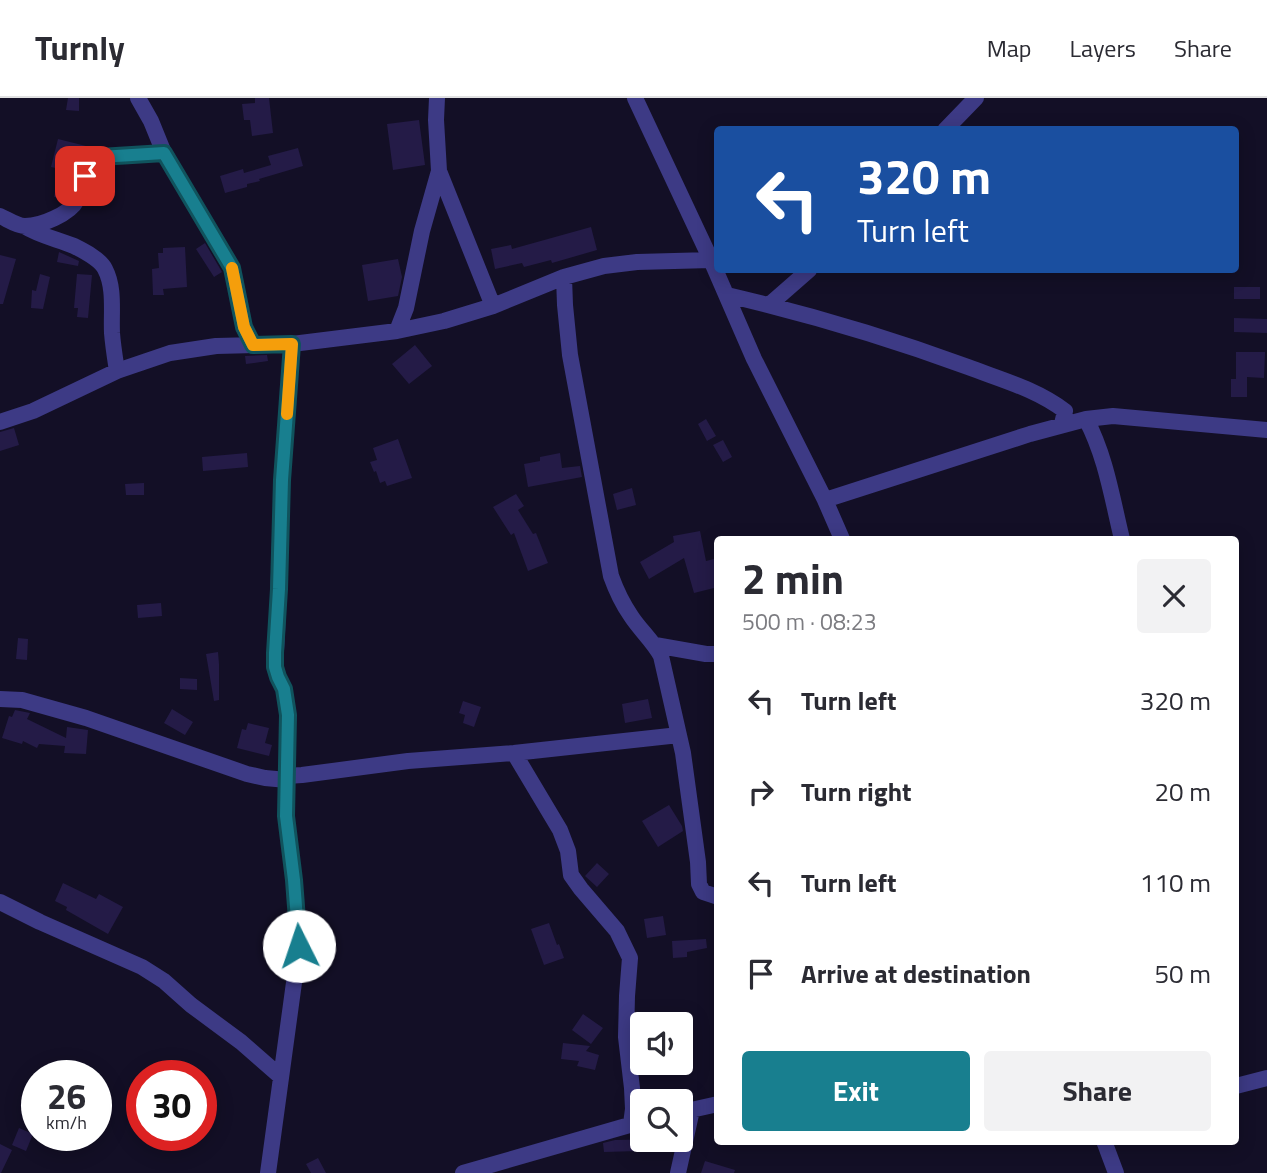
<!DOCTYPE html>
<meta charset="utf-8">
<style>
:root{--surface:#fff;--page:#f2f2f3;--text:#2b2b33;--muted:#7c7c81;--line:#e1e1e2;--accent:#187f8f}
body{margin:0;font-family:"Titillium Web",sans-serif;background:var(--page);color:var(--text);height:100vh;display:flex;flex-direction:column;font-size:26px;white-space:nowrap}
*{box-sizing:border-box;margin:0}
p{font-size:23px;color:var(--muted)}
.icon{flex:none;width:38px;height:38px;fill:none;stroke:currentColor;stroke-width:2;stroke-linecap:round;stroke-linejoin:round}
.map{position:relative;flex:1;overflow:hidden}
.side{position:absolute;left:714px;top:438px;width:525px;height:609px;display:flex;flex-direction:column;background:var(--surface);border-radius:7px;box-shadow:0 4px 18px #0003}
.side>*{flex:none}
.guide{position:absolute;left:714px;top:28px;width:525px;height:147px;border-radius:7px;box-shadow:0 4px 18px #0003;background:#1a4fa0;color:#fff;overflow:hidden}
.controls{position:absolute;left:630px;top:914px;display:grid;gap:14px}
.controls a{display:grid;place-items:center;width:63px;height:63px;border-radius:7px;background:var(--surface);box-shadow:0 4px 18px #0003;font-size:35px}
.speed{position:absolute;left:21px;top:962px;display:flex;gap:14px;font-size:35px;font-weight:700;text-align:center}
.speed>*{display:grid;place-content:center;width:91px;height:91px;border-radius:50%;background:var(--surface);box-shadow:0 4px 18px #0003;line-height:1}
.speed small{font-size:18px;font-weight:400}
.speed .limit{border:10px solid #d22;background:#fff;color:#111}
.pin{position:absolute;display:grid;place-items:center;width:60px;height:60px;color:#fff;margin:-30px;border-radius:14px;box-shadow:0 4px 10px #0006}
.me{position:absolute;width:77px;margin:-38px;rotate:356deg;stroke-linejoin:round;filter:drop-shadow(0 0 5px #0008)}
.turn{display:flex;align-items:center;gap:24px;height:147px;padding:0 28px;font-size:32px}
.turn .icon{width:91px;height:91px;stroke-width:2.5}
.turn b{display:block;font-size:49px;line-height:60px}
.round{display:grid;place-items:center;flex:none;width:74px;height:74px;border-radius:7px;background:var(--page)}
.head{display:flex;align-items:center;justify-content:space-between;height:119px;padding:0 28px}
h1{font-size:42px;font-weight:700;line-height:52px}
.button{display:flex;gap:14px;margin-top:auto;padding:14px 28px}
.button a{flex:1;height:80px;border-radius:7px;background:var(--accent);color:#fff;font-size:28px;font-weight:700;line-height:80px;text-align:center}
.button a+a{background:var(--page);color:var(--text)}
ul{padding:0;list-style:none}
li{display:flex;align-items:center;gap:21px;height:91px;padding:0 28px}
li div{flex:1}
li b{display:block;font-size:26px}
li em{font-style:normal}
header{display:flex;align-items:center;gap:42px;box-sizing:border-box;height:98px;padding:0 35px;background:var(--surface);border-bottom:2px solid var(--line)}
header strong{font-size:33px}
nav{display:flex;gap:38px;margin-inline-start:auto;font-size:24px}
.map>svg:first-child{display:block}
.building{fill:#241b47}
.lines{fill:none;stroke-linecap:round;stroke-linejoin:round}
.minor{stroke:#3d3a85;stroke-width:16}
.route-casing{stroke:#10535d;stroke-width:18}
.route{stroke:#187f8f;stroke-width:12}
.slow{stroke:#f59e0b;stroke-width:12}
</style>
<header>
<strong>Turnly</strong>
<nav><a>Map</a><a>Layers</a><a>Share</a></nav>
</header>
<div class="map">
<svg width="1267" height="1075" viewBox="0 0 1267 1075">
<rect width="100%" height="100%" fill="#130f26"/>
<!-- building -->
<path class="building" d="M68,0H79V13L66,12Z
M255,0H269L273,35L252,38L250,22H244L242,6L255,5Z
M419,22L425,67L393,72L387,26Z
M58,41L86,48L82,64L65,101L54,99L60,71L51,69Z
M298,50L303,68L259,81L260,83L247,86V89L225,95L220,78L243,71L244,75L271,67L268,58Z
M591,129L597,152L552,165L551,162L524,169L522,165L495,171L491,151L511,147L512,151Z
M205,145L222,174L214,179L196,151Z
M185,149L187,189L163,191L164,197H153L152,171L159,170L158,155H163V150Z
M59,154L79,163L78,168L57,164Z
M0,157L16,161L3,206H0Z
M398,161L402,179L398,198L368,203L362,167Z
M40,176L50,179L43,211L31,210L32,192L36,193Z
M77,176L92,177L88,220L77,219L78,210H74Z
M1234,189H1260V201H1234Z
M1234,220L1267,221V235L1234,234Z
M415,247L432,268L409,286L392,266Z
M1236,254H1265L1264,280L1247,279V299H1231V281H1236Z
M267,257L268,263L246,266L245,258Z
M706,321L716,338L707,343L698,326Z
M14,330L19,347L0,353V334Z
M398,341L412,380L387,388L385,383L380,385L376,373L374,374L370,364L377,362L373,350Z
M723,342L732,359L723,364L713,347Z
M247,355L248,369L203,373L202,359Z
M560,355L562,370L580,368L582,379L528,389L524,366L540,363V359Z
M144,385V397H126L125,386Z
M632,390L636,407L617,412L613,396Z
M516,396L524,408L518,412L533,436L536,435L548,465L528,473L514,435L511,437L493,409Z
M700,433L706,463L718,460V489L694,495L684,460L649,481L640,464L674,444L673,438Z
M161,505L162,518L138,520L137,507Z
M18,540L28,541L27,562L16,561Z
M218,554L219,566V602L214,603L206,556Z
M180,580L197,581V592L180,591Z
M648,601L652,620L625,625L622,606Z
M463,603L481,609L474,629L463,625L465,617L459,615Z
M172,611L193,624L185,637L164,625Z
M15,612L30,615L27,621L66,640L67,629L88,632L86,656L64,655L65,648L39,646L37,650L23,643L22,646L2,640L9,618L12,619Z
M248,625L269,630L265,645L272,647L269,658L237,650L242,631L246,632Z
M669,707L682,728L683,733L658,749L642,723Z
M597,765L609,776L597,789L585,778Z
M63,785L96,801L99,796L123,809L108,836L66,812L67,809L55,803Z
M663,818L666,837L647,840L644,821Z
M549,825L557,847L559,846L564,860L544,867L531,831Z
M706,841L707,850L687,854V859L673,860L672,843Z
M583,916L603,930L591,946L572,932Z
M563,945L590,948L586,953L599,957L595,972L577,968L579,963L561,961Z
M19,1030L33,1036L26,1053L12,1047Z
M664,1041L665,1051L639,1053L604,1054L603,1045L615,1042Z
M0,1046L12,1052L1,1075H0Z
M318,1060L326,1075H311L306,1066Z
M705,1063L735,1072L734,1075H701Z"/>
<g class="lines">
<!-- minor -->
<path class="minor" d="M138,0L151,23L164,55L232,170L244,230L253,247
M437,0L436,22L439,73L493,208
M635,0L711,162L754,261L825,402L842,441
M945,32L976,0
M0,118C7,121 17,128 25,128C41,128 70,116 77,102C84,86 86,70 100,59L164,55
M24,128C40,138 57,141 74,148C84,153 100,161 105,171C115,190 111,214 112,235C113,248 115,260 117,273
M564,179L565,207L570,257L611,478C616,492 622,505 631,518C640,532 653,543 661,558L683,655L698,764L699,786L703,794L718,799
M727,197C808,216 889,240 968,269C1002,282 1036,291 1065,313L1062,326
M769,207L809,172
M397,233L406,210L422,133L439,73
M1086,321C1106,359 1112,400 1122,441
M0,324L33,313L117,273L170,255L216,248L292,246L397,233L444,223L493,208L564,179L604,168L637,164L711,162
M825,402L1030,336L1086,321L1113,318L1267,332
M655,547L706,556H718
M0,601L22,602L86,620L247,676L265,680L287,682
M514,655L560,732L568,753L571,777L581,791L617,833L630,860L627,898L626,939L632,990L633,1011L631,1026
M287,678L302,677L408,663L514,655L679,637
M0,804L40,824L142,869L164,883L191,907L241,944L281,979
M1236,988L1267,980
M682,1014L718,1006
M1104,1043L1116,1075
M268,1075L299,848L294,782L286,718L288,617L284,591L278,579L275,569L277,536L282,382L292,246
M463,1075L640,1024
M678,1075L692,1012"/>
</g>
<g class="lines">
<defs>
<path id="route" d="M85,78L93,65L100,59L164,55L232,170L244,229L253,247L292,246L282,382L279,491L275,555V569L278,579L284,591L288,617L286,718L294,782L299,848"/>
</defs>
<!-- route casing -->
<use href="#route" class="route-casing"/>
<!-- route -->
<use href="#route" class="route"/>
<!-- slow -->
<path class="slow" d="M232,170L244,229L253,247L292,246L287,316"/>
</g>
</svg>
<div class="controls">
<a><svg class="icon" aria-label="sound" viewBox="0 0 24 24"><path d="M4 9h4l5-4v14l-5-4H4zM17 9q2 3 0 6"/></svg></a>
<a><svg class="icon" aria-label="search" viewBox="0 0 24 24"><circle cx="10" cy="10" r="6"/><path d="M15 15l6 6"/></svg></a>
</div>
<div class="speed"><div>26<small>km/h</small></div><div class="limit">30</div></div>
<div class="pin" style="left:85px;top:78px;background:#d93025"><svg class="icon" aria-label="arrive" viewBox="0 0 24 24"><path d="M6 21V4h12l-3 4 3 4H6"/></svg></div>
<svg class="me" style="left:299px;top:848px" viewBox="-20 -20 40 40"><circle r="19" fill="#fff"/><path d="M0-13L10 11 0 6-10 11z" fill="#187f8f"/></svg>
<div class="guide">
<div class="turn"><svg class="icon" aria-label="left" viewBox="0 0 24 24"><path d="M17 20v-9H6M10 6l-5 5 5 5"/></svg><div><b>320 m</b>Turn left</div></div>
</div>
<section class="side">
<div class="head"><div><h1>2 min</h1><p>500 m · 08:23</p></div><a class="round"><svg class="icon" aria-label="close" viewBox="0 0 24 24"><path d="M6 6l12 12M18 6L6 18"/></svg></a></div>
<ul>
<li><svg class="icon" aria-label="left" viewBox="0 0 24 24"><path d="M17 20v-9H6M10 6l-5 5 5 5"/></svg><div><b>Turn left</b></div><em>320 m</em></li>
<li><svg class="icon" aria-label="right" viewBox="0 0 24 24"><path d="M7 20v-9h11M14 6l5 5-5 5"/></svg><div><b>Turn right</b></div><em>20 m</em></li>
<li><svg class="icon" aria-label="left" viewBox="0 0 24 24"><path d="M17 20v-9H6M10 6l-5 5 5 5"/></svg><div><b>Turn left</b></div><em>110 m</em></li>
<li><svg class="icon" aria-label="arrive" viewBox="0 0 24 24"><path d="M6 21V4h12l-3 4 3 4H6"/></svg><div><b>Arrive at destination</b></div><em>50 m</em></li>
</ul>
<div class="button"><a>Exit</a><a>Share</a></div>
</section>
</div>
